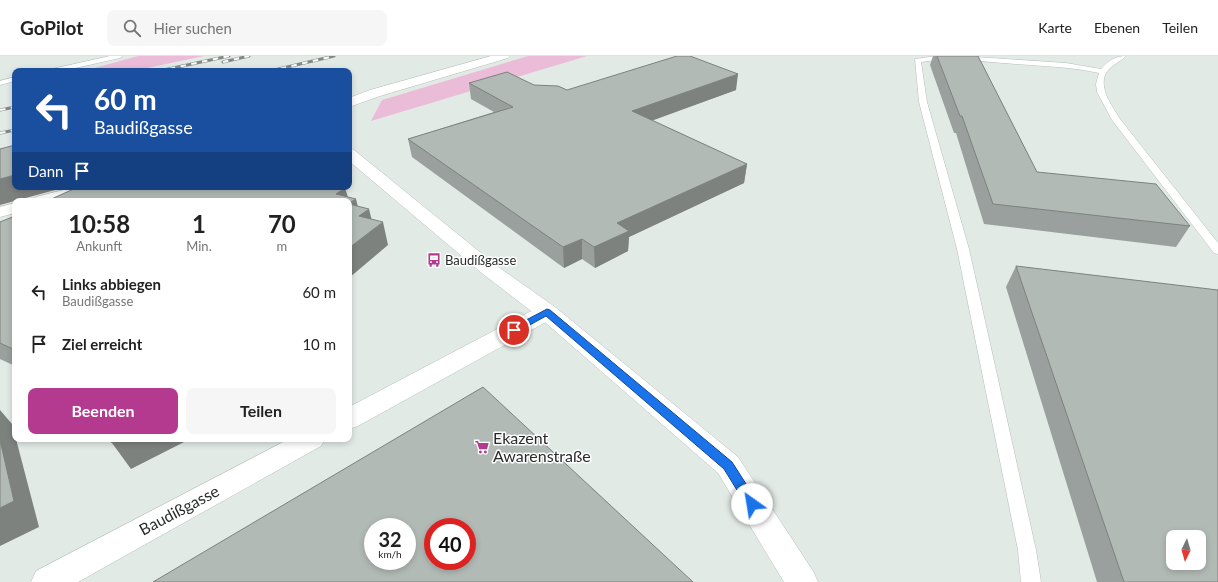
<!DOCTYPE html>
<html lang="de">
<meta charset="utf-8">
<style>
:root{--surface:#fff;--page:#f6f6f6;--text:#222;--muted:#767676;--line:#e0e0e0;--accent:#b33a8e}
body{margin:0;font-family:Lato,sans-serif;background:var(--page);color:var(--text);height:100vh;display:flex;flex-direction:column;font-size:15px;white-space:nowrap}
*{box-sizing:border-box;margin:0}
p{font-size:13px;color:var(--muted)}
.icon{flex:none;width:22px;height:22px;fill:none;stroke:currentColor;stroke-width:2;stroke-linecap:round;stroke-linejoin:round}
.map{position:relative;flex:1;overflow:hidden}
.sheet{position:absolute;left:12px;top:142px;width:340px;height:244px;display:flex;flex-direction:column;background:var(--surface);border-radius:8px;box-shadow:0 2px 6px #0003}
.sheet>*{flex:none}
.hud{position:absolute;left:12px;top:12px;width:340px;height:122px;border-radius:8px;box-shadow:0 2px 6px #0003;background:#1a4fa0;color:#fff;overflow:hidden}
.needle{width:26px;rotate:185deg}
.buttons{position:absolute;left:1166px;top:474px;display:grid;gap:8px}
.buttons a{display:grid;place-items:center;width:40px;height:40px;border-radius:8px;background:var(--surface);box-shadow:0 2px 6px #0003;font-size:20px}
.speed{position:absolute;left:364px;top:462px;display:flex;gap:8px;font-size:20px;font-weight:700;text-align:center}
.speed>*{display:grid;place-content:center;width:52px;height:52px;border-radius:50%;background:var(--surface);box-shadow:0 2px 6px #0003;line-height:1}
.speed small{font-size:10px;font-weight:400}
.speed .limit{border:6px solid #d22;background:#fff;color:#111}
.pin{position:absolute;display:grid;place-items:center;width:34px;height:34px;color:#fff;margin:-17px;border:2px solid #fff;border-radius:50%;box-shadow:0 1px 4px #0007}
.me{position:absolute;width:44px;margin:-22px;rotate:328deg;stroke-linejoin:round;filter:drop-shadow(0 0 3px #0008)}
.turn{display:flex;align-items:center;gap:14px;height:84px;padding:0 16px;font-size:18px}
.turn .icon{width:52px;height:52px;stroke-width:2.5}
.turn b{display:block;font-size:28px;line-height:34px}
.then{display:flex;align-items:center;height:38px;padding:0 16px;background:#0003;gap:8px;font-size:15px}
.eta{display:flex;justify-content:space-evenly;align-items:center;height:68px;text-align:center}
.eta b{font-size:24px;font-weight:700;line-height:28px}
.cta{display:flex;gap:8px;margin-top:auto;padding:8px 16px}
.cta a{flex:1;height:46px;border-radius:8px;background:var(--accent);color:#fff;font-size:16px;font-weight:700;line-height:46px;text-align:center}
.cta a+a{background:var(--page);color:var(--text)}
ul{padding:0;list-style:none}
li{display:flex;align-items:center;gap:12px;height:52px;padding:0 16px}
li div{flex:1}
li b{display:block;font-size:15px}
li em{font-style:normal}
header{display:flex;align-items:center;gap:24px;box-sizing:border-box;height:56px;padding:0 20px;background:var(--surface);border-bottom:1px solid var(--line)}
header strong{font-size:19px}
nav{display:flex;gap:22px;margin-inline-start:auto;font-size:14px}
.search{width:280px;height:36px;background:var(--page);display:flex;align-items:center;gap:10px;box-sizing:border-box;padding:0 14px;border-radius:8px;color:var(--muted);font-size:15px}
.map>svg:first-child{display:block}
.green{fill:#ebbcd8}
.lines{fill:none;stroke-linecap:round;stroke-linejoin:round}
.lane-casing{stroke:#b6beba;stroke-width:1}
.street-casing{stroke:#b6beba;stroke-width:1}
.secondary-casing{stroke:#b6beba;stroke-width:1}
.lane{fill:#fff;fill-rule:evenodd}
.street{fill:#fff;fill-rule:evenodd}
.secondary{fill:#fff;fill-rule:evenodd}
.rail-casing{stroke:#838986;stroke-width:3}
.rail{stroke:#fff;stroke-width:2;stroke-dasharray:5.5;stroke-linecap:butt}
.wall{fill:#99a09d}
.shaded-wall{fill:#7d827f}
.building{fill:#b2bab6;stroke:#7d827f;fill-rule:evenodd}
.route{fill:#1a73e8;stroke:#114b97}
.labels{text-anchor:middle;stroke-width:3;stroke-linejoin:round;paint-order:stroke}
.poi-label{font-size:13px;fill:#282b2a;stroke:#fff;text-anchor:start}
.near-poi-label{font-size:16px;fill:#282b2a;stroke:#fff;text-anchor:start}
.near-street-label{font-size:16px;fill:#282b2a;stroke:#fff}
</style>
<header>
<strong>GoPilot</strong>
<div class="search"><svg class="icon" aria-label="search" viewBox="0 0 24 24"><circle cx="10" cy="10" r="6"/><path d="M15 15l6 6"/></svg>Hier suchen</div>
<nav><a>Karte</a><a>Ebenen</a><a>Teilen</a></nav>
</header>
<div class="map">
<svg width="1218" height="526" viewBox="0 0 1218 526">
<rect width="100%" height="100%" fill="#e2eae6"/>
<!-- green -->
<path class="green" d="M138,0H204L133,15H84Z
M528,0H587L371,65L382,44Z"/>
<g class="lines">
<defs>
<path id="lane" d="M110,0H123L120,2L62,15H48L52,13Z
M960,0L1066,7L1101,13C1108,5 1115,0 1126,0C1121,5 1114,8 1109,13C1095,28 1112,50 1120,63L1218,187V198L1214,197L1112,64L1097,36L1096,28L1099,17C1071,11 1044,10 1016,8C985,6 952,1 921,6L927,46L969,193L1036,494L1041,526H1021L1018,494L957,193L919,46L915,3L936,0Z
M15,21V25L0,29V25Z"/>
<path id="street" d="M75,131H103L101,135L62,145H33L36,141Z
M15,147V157L0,161V151Z
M547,249L555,251L558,256L555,261L358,370L349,373V351L539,251Z
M289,383H325L321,390L78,526H31L36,515Z"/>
<path id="secondary" d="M491,0H510L508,2L380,40L349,51V42L370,34Z
M349,92L354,94L497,210L555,251L738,401L813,515L818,526H784L718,417L539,261L483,218L349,105Z"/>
</defs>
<!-- lane casing -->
<use href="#lane" class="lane-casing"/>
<!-- street casing -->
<use href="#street" class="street-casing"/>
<!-- secondary casing -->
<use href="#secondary" class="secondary-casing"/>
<!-- lane -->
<use href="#lane" class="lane"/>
<!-- street -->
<use href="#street" class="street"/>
<!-- secondary -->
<use href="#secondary" class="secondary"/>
<defs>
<path id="rail" d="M223,6L249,0
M159,15L229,0
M270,15L334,0
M0,54L15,51
M0,77L15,74"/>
</defs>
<!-- rail casing -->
<use href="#rail" class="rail-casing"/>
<!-- rail -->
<use href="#rail" class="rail"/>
</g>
<!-- wall -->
<path class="wall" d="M933,0H978L1037,116L1190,170L1176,191L984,168L956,77H954L930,9Z
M469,27L534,29L567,34H736L652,64L747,108L744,127L629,181L628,195L595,212L582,203L564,212L412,101L408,83L494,56L471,43Z
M15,160V310L0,303V166Z
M1016,210L1218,526H1097L1006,231Z"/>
<!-- shaded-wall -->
<path class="shaded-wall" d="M738,18L736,34L632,72V55Z
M747,108L744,127L629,181L628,195L595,212L594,191L617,167Z
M15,119V131H66L0,149V123Z
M345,132L350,147L356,143L360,159L369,153L374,173L383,166L388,189L349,222V145L336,138Z
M582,183V203L564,212L563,191Z
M0,354L12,368L15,379V383H16L39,471L0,490Z
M121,383H190L131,413L112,387Z"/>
<!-- building -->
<path class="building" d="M677,0H690L738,18L632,55L747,108L617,167L629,175L594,191L582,183L563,191L408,83L513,51L469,27L507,16L534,29L558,30L567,34Z
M937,0H978L1037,116L1156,128L1190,170L993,148L962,60H960Z
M15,89V119L0,123V93Z
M78,131H343L345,132L336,138L356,143L349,147V145H47Z
M349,148L369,153L359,160L383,166L349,192Z
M15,160V294L0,287V166Z
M1016,210L1218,234V526H1124ZM1173,481H1199V507H1173Z
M483,331L693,526H153ZM373,471H407V505H373ZM433,471H467V505H433Z
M110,383H121L112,387Z
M0,384L14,445L0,452Z"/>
<!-- route -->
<path class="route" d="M547,253L550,254L732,406L757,445L759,448L757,452L752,453L748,452L724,413L546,260L517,276L514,277L509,274L511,272Z"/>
<!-- icons -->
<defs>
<symbol id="bus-bare" viewBox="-9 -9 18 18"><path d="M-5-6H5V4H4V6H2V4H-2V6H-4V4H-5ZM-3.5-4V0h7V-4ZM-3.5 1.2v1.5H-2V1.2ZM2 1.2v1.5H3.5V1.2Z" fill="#b33a8e" stroke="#fff" stroke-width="2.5" paint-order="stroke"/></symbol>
<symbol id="supermarket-bare" viewBox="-9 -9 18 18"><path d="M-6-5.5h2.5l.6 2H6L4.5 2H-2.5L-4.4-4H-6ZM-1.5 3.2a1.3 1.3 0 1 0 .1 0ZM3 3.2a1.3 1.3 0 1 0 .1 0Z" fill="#b33a8e" stroke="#fff" stroke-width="2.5" paint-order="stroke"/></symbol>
</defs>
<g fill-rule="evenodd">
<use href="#bus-bare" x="424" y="194" width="20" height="20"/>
<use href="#supermarket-bare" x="472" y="381" width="20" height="20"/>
</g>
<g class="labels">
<!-- poi labels -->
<g class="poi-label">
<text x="445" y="209">Baudißgasse</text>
</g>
<!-- near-poi labels -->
<g class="near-poi-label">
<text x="493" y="388">Ekazent<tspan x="493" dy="18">Awarenstraße</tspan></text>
</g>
<!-- near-street labels -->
<g class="near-street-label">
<text transform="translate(179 454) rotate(-28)" y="6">Baudißgasse</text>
</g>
</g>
</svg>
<div class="buttons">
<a><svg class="needle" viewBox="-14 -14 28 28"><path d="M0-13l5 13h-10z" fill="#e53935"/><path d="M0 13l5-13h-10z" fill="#767676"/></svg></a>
</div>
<div class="speed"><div>32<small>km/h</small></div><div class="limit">40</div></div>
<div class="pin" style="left:514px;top:274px;background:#d93025"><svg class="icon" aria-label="arrive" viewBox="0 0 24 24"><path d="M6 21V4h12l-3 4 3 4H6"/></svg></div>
<svg class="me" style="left:752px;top:448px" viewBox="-20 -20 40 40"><circle r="19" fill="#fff"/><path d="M0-13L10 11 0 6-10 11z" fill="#1a73e8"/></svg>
<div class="hud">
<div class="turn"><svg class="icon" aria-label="left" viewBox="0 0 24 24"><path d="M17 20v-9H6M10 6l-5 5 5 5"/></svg><div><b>60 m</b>Baudißgasse</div></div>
<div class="then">Dann<svg class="icon" aria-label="arrive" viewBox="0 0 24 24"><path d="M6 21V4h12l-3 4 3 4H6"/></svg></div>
</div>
<section class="sheet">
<div class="eta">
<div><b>10:58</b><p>Ankunft</p></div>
<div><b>1</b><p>Min.</p></div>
<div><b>70</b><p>m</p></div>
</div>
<ul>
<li><svg class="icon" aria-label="left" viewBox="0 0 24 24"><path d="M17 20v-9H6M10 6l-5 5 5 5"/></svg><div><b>Links abbiegen</b><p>Baudißgasse</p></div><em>60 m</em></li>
<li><svg class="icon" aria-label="arrive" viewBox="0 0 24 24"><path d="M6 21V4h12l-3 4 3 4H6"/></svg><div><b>Ziel erreicht</b></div><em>10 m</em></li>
</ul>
<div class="cta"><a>Beenden</a><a>Teilen</a></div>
</section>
</div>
